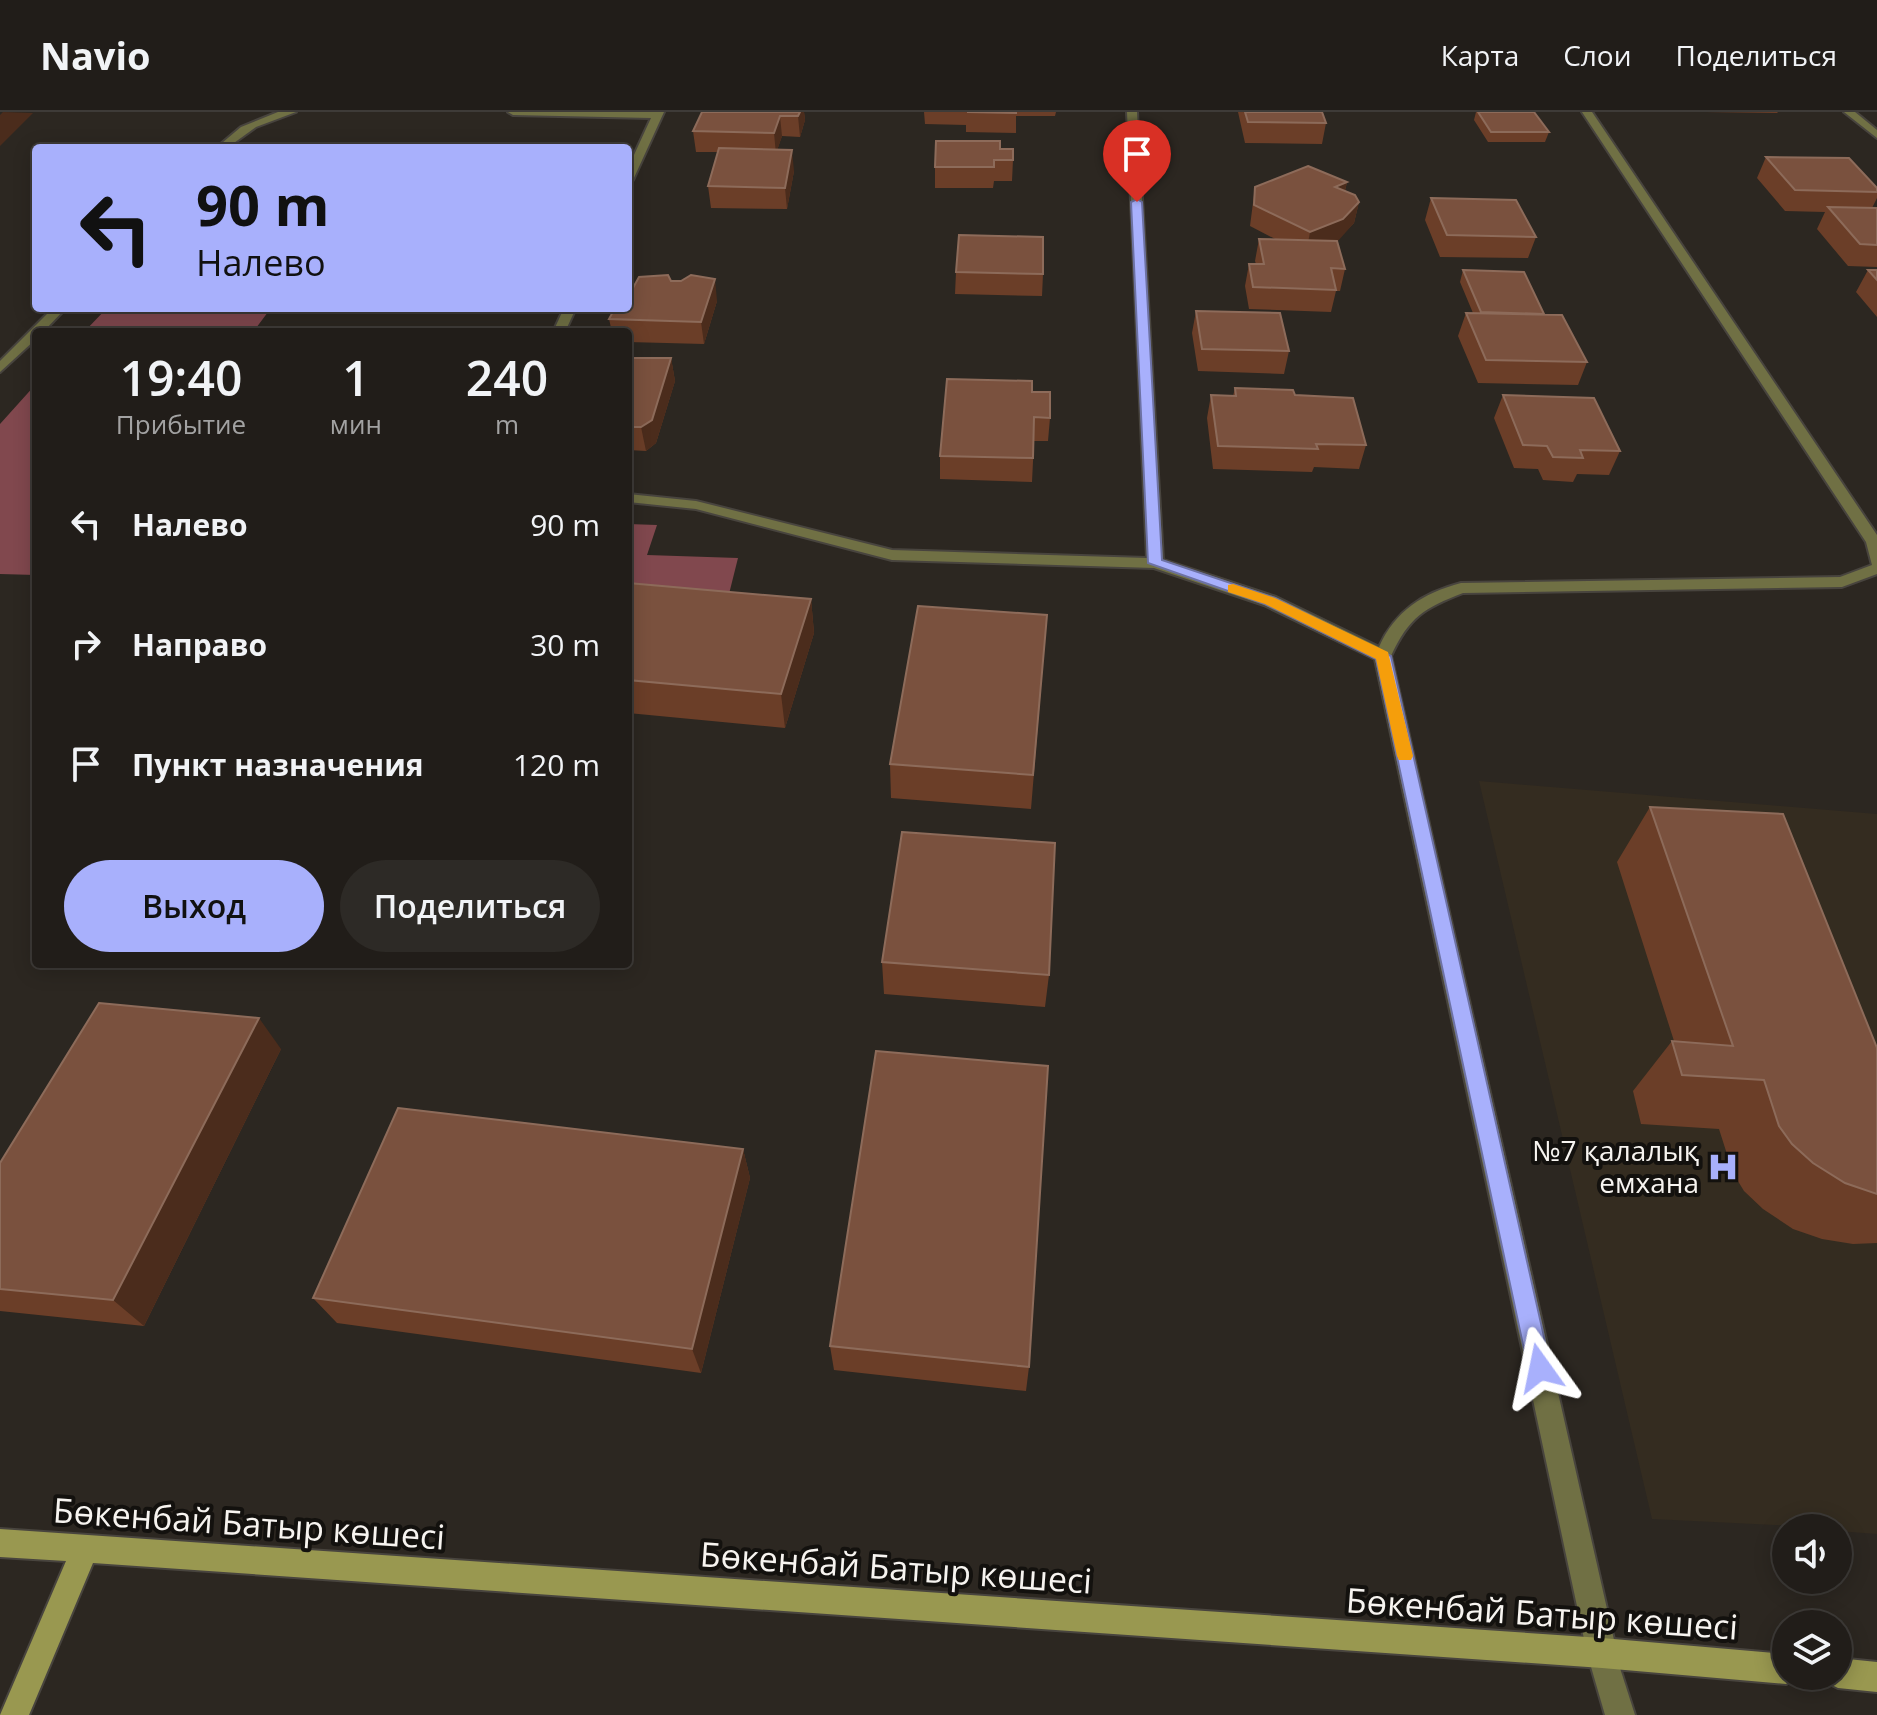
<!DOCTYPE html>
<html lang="ru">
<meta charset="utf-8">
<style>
:root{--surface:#211d19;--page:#2d2a26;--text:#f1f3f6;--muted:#a2a2a2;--line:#3e3b38;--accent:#a8b0fc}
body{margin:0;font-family:"Open Sans",sans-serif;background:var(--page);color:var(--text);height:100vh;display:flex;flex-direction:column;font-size:30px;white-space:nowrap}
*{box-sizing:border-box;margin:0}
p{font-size:26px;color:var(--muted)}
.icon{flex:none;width:44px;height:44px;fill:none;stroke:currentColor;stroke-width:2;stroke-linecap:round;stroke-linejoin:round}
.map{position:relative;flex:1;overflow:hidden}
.side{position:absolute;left:32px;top:216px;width:600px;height:640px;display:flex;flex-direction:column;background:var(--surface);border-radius:8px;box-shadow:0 4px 20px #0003,0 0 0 2px var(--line)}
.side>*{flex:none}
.banner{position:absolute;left:32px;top:32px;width:600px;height:168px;border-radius:8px;box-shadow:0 4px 20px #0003,0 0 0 2px var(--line);background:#a8b0fc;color:#111;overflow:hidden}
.controls{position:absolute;left:1772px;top:1402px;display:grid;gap:16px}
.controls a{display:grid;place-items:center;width:80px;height:80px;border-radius:50%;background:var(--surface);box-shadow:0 4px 20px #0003,0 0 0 2px var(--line);font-size:40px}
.pin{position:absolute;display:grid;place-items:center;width:68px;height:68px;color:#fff;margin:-82px -34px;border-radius:50% 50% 50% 0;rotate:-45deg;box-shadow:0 0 8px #0007}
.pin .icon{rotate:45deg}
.me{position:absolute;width:88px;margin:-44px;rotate:348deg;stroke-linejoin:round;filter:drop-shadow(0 0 6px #0008)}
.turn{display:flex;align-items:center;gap:28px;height:168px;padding:0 32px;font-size:36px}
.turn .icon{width:104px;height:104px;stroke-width:2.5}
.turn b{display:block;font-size:56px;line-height:68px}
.eta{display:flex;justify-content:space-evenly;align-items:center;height:136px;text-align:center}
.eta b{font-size:48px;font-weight:600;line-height:56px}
.action{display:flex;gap:16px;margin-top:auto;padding:16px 32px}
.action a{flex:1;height:92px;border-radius:48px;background:var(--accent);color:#111;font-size:32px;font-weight:600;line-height:92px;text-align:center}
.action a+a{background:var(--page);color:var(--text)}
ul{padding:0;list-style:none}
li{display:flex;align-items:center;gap:24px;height:120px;padding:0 32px}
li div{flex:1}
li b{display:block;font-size:30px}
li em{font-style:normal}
header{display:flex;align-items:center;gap:48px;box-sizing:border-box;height:112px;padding:0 40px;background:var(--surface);border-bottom:2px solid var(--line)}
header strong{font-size:38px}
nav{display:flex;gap:44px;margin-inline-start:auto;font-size:28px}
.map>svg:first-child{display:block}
.built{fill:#342c20}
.forest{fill:#81484e}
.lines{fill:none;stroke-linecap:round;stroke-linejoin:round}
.lane-casing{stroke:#48443e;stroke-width:4}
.street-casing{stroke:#48443e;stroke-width:4}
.secondary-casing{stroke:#48443e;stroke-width:4}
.lane{fill:#707044;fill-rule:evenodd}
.street{fill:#707044;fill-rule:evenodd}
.secondary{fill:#999850;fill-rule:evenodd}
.wall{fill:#6b3e28}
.shaded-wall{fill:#4b2c1c}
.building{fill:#7a513e;stroke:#8d6b5a;stroke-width:2}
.route{fill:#a8b0fc;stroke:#6d72a4;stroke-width:2}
.slow{fill:#f59e0b}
.labels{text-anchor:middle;stroke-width:8;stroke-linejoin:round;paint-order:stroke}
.poi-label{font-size:28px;fill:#f7f4f0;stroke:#13110e;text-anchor:end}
.near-street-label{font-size:34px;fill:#f7f4f0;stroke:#13110e}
</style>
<header>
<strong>Navio</strong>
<nav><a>Карта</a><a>Слои</a><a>Поделиться</a></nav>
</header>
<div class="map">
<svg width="1877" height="1603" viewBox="0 0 1877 1603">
<rect width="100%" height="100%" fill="#2c2721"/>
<!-- built -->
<path class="built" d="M1479,669L1877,702V1422L1838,1419V1416L1652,1407Z"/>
<!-- forest -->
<path class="forest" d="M107,196H271L253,220H84Z
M36,272V463L0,462V312Z
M628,412L657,413L647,443L738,446L728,486L628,483Z"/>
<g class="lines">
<defs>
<path id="lane" d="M278,0H296L256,15L227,36H216L241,15Z
M508,0H664L633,68L628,71V56L651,6L513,3Z
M1127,0H1137L1163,448L1276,485L1379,535C1395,499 1423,481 1461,471L1840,465L1872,453L1866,430L1582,0H1592L1877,423V462L1842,475L1463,481C1424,496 1409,505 1391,544L1617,1541L1612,1551L1602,1556L1592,1551L1587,1541L1375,547L1264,493L1154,456L892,448L696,397L628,390V382L696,389L892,438L1147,446Z
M1844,0H1855L1877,18V26Z
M53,196H66L43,220H36V227L0,260V249Z
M564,196H576L565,220H553Z"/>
<path id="street" d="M1602,1526L1612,1531L1635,1603H1605L1587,1541L1592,1531Z"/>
<path id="secondary" d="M0,1417L1602,1526L1786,1542V1564H1798L1786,1572L1602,1556L93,1451L29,1603H0L66,1449L0,1445Z
M1838,1546L1877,1550V1580L1838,1576L1828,1571L1825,1564H1838Z"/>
</defs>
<!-- lane casing -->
<use href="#lane" class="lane-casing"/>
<!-- street casing -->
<use href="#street" class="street-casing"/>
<!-- secondary casing -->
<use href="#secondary" class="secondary-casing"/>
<!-- lane -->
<use href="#lane" class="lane"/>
<!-- street -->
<use href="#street" class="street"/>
<!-- secondary -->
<use href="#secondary" class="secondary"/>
</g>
<!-- wall -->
<path class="wall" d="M804,0L805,8L800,25L782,24L777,38L794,59L787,97L711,96L708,74L718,40H696L693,19Z
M924,0H1056L1055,4H1016V21L966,20V13L925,12Z
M1238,0H1322L1326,11L1322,32L1245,31Z
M1476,0H1534L1549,20L1545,30H1488L1474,8Z
M1705,0H1778L1777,1Z
M1000,37L1013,48L1012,69H994L993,76H935V55Z
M1766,45L1877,76V86L1872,96H1877V155L1848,154L1817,117L1825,100L1785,99L1757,66Z
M1347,70L1345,79L1359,90L1354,111L1336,129L1345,157L1340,179H1336L1331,200L1249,197L1245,174L1249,152H1256L1255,149L1259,127L1277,128L1250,114L1255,75Z
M1431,86L1536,125L1528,146L1440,145L1425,108Z
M1463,158L1543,203L1587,250L1578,273L1478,271L1458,224L1466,201H1473L1460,170Z
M1868,158H1877V205L1856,180Z
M956,160L1043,162L1042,184L955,182Z
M671,169H681L717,189L704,232L628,230V220H612L609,207Z
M1196,199L1289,239L1284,262L1198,259L1192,221Z
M628,246H671L675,269L656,331L646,339L628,338Z
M1235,276L1295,283L1366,333L1359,357L1314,355L1312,360L1213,357L1207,306L1211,283L1233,284Z
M1032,280L1050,306L1048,329H1034L1032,370L940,367V344Z
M1503,283L1620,339L1609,363L1577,362L1573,370L1543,368L1538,357L1514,356L1494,306Z
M628,471L811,487L814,521L785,616L628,601Z
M1047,503L1031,697L891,686L890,652Z
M1650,695L1877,936V1131L1853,1132L1822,1127L1793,1117L1763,1097L1744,1079L1733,1061L1719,1017L1641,1012L1633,979L1672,929H1674L1617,750Z
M882,850L1049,863L1045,895L884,882Z
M281,937L144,1214L0,1199V1051Z
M743,1037L750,1066L701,1261L337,1211L313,1186Z
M830,1234L1029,1255L1026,1279L834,1258Z"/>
<!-- shaded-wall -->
<path class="shaded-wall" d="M3,0L33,1L0,34V3Z
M800,0H804L805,8L800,25L798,4Z
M780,4L782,24L776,42L774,21Z
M792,38L794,59L787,97L785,76Z
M1347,70L1342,91L1335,75Z
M1359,90L1354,111L1338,129L1306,142L1310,120Z
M715,167L717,189L704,232L701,210Z
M671,246L675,269L656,331L646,339L641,315Z
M811,487L814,521L785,616L781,582Z
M259,906L281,937L144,1214L113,1188Z
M743,1037L750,1066L701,1261L692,1237Z"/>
<!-- building -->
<path class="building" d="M702,0H800L798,4H780L774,21L693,19Z
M967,0H1016V1Z
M1245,0H1322L1326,11L1248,10Z
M1478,0H1534L1549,20H1491Z
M936,29H1000V37H1013V48H994V55H935Z
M719,36L792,38L785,76L708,74Z
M1766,45L1849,46L1877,76V80L1795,78Z
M1308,54L1347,70L1335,75L1355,83L1359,90L1343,107L1310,120L1254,93L1255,75Z
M1431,86L1516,88L1536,125L1447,123Z
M1828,95L1877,96V133L1860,132Z
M959,123L1043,125V162L956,160Z
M1259,127L1337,129L1345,157L1331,156L1336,178L1253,175L1249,152H1264Z
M1463,158L1524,160L1544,202L1481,200Z
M1868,158H1877V168Z
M668,163L671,169H681L691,163L715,167L701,210L609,207L615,196H628V185L639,165Z
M1196,199L1280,201L1289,239L1202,237Z
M1466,201L1562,203L1587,250L1486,248Z
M628,246H671L652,308L641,315H628Z
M947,267L1032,269V280H1050V306L1034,305L1033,346L940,344Z
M1235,276L1293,278L1295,283L1353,286L1366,333L1316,332L1318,337L1218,334L1211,283L1236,284Z
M1503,283L1594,286L1620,339L1580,338L1583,346L1553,345L1547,334L1523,333Z
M628,471L811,487L781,582L628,568Z
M918,494L1047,503L1033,663L890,652Z
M1650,695L1783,702L1877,936V1082L1845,1071L1813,1051L1792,1032L1779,1014L1764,968L1682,963L1672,929L1733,934Z
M902,720L1055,731L1049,863L882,850Z
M99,891L259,906L113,1188L0,1177V1051Z
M876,939L1048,954L1029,1255L830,1234Z
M398,996L743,1037L692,1237L313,1186Z"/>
<!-- route -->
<path class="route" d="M1137,87L1142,90L1162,448L1275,486L1391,544L1551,1256L1548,1264L1540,1268L1532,1264L1528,1256L1376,547L1265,492L1148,451L1131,90Z"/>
<!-- slow -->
<path class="slow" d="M1233,472L1275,486L1388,540L1413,644L1411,648H1399L1397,644L1376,547L1265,492L1228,480V473Z"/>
<!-- icons -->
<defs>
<symbol id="hospital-bare" viewBox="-9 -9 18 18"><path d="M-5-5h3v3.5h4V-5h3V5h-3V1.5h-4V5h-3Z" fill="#a8b0fc" stroke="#13110e" stroke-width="2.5" paint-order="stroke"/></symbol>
</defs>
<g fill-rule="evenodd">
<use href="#hospital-bare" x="1701" y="1033" width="44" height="44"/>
</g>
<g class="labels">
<!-- poi labels -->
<g class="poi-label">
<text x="1699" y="1049">№7 қалалық<tspan x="1699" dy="32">емхана</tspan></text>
</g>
<!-- near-street labels -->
<g class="near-street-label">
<text transform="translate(249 1412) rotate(4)" y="12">Бөкенбай Батыр көшесі</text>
<text transform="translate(896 1456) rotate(4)" y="12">Бөкенбай Батыр көшесі</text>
<text transform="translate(1542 1502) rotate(4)" y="12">Бөкенбай Батыр көшесі</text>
</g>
</g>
</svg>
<div class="controls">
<a><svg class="icon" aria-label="sound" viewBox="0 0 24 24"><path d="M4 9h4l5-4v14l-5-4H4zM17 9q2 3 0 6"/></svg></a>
<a><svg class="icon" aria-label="layers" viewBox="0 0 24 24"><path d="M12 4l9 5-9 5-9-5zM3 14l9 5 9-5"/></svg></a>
</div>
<div class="pin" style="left:1137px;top:90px;background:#d93025"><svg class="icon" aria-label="arrive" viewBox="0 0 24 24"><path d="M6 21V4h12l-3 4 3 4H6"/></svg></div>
<svg class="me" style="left:1540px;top:1256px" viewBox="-20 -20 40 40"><path d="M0-17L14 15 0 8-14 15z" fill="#a8b0fc" stroke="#fff" stroke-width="4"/></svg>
<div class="banner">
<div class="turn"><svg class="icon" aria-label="left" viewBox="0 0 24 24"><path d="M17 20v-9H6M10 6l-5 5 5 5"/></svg><div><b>90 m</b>Налево</div></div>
</div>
<section class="side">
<div class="eta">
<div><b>19:40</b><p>Прибытие</p></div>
<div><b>1</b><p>мин</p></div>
<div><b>240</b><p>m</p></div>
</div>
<ul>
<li><svg class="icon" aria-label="left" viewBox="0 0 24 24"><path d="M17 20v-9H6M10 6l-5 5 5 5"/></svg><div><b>Налево</b></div><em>90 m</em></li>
<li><svg class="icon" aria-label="right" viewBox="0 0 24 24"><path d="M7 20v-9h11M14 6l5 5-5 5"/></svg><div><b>Направо</b></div><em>30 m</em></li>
<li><svg class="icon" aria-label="arrive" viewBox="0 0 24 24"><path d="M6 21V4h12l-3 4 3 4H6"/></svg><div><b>Пункт назначения</b></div><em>120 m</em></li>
</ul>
<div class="action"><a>Выход</a><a>Поделиться</a></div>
</section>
</div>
